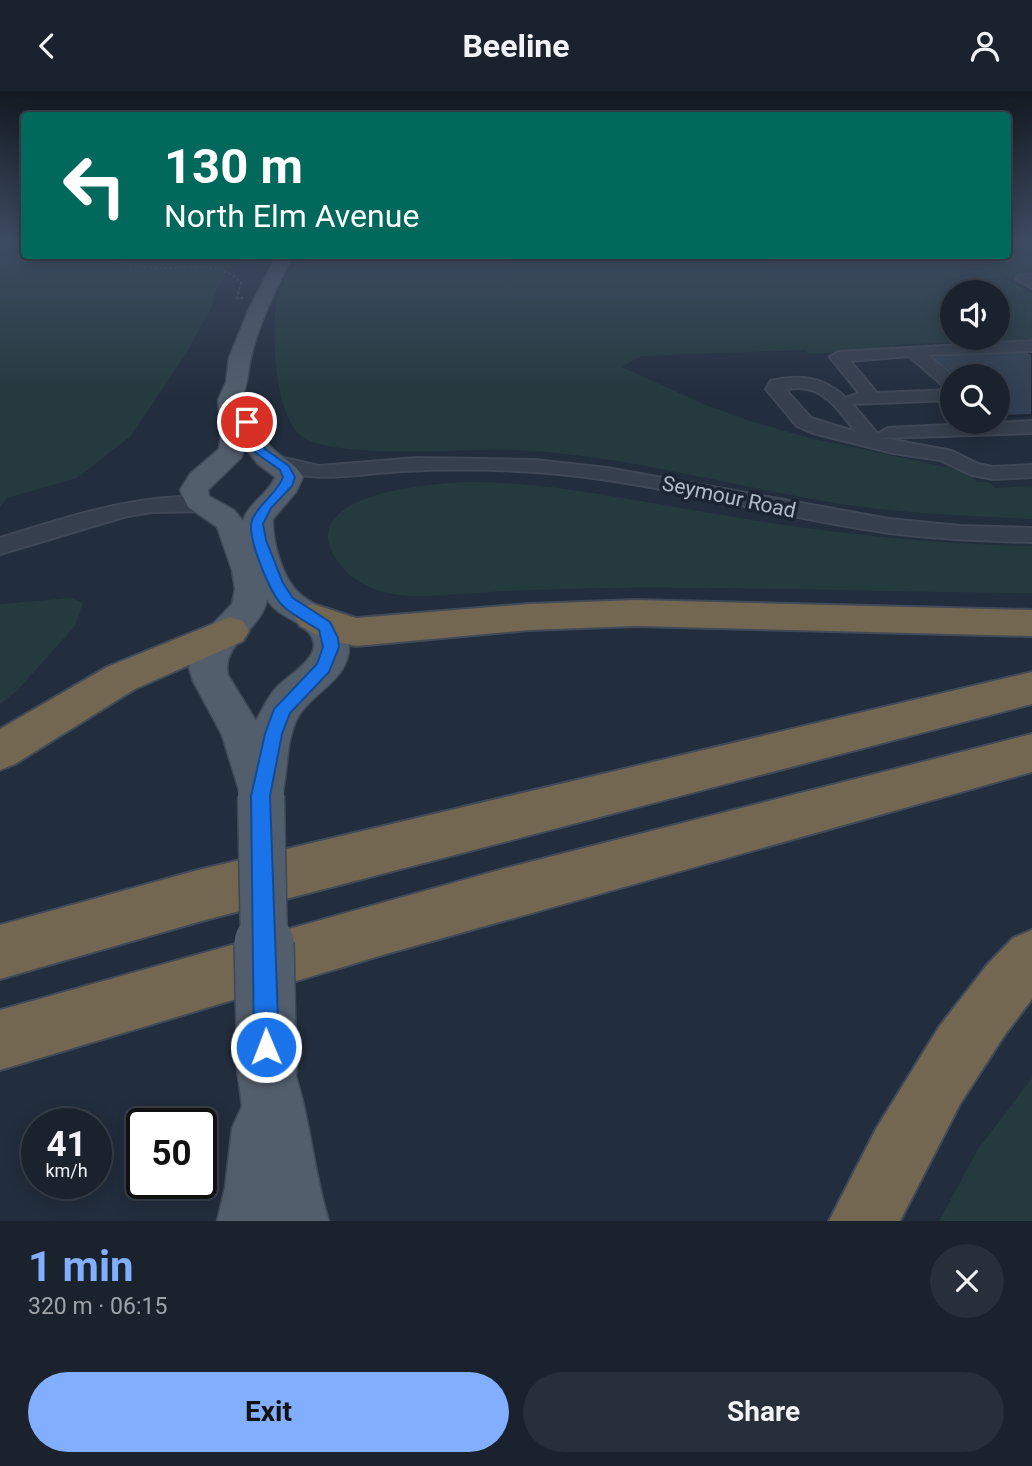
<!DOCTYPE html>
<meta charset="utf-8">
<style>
:root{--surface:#1a222e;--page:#272f3a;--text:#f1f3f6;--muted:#9fa4aa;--line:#383f4a;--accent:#82affd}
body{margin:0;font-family:Roboto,sans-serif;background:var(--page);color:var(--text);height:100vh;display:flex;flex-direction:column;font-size:26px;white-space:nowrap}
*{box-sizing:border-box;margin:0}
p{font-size:23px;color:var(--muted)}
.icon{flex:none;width:38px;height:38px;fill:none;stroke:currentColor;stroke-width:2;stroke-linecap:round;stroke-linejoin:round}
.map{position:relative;height:1130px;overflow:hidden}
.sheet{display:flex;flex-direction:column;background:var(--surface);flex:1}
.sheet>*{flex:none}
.top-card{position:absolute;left:21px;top:21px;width:990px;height:147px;border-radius:7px;box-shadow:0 4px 18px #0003,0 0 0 2px var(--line);background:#00695c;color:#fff;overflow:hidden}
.controls{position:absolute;left:940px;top:189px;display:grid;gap:14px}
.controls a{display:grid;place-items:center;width:70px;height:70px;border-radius:50%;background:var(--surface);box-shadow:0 4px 18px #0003,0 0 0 2px var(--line);font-size:35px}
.speed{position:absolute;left:21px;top:1017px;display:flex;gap:14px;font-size:35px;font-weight:700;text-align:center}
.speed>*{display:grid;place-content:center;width:91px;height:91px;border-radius:50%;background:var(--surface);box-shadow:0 4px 18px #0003,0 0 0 2px var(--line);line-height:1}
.speed small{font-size:18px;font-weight:400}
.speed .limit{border:4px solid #111;border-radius:10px;background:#fff;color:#111}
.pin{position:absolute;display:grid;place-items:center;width:60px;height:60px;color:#fff;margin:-30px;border:4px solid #fff;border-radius:50%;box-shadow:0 2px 7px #0007}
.me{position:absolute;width:77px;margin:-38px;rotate:359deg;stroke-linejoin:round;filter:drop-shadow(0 0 5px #0008)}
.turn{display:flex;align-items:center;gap:24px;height:147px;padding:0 28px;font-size:32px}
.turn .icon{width:91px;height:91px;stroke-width:2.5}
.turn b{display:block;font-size:49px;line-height:60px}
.round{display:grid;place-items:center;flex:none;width:74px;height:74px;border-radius:37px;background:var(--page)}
.head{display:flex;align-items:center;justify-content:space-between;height:119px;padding:0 28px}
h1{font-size:42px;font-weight:700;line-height:52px;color:var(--accent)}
.primary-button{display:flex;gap:14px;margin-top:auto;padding:14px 28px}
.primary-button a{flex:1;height:80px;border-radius:42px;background:var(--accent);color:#111;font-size:28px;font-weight:700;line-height:80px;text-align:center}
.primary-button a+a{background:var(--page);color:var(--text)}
header{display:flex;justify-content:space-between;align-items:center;height:91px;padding:0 28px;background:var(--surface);font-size:32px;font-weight:700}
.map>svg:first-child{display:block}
.green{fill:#243a3e;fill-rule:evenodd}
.building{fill:#334154;stroke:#1d2634;stroke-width:2}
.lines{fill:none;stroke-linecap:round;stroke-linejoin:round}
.minor-casing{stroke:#3f4856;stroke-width:4}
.major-casing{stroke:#3f4856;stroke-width:3}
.highway-casing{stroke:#414a58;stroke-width:4}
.path{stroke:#3d5456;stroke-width:2;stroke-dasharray:2.5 2.5;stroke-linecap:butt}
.minor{fill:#363f4d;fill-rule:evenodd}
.major{fill:#535e6d;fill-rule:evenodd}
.highway{fill:#736752;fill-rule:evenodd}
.major-bridge-far1-casing{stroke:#3f4856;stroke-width:49;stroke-linecap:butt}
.major-bridge-casing{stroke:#3f4856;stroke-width:62;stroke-linecap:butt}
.major-bridge-far1{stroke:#535e6d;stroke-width:46}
.major-bridge{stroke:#535e6d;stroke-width:59}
.route{fill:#1a73e8;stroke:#114b97;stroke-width:2}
.labels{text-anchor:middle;stroke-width:7;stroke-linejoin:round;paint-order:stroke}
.far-street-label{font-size:21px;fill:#b1bac9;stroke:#1b2432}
</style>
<header><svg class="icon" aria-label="back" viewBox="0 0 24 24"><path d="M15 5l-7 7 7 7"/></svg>Beeline<svg class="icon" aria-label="person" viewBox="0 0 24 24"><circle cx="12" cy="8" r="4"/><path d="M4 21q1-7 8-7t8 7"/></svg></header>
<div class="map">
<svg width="1032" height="1130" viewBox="0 0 1032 1130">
<rect width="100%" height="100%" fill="#222d3d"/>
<!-- green -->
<path class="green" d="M0,149H24V164L236,165L216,199L212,215L186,263L131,345L77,387L7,407L0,416Z
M1008,150H1032V184L1004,187L1032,203V248L893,254L897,258L809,263L805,259L641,265L622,276L706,314L753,331L814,348L965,380L977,391H989L995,397L1032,395V428C970,425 909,423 848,414C736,397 628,364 514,359C471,357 329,370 300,344C274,321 271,239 277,207C279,193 292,177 299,165L1008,164ZM952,201H998V247H952Z
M469,391C549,391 626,408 705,421C813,440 923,453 1032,455V502C891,502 750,495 609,497C565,498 521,499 477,502C450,503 420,508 393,503C369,498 350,489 336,468C293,402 434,392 469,391Z
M71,507L83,512L75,535L17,600L0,613V513Z
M1032,987V1130H939L978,1058Z"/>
<!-- building -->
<path class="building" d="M1025,259L1032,264V324L1003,325L998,320V285H955L928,263Z"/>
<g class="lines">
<defs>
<path id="minor" d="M1032,184V197L1016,188L1018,185Z
M1032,250V260L928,264L953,285L952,298L946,297L909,265L850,270L877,302L952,299V309L852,313L878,343L888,337L1032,330V342L882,347L952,360L978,373L993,376L1032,374V386L993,388L972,384L940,369L893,362L813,342L797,335L766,298L771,290C800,283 823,286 846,307L859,302L830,266L838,261ZM796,297C824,295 841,322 856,341L811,327L785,298Z
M275,365L319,375L417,367L536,369L607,377L889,428L960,435L1032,437V451C984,450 937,448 890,442C771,426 655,389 535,381C492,378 447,378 403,380C350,383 321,394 268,375L265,371L268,367Z
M179,406L212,410L215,415L212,420L153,421L127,425L0,463V447C59,429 117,409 179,406Z"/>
<path id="major" d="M277,164H293C277,197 259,231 251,266C248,279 248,291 243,304L251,306C260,318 258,336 266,350C276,365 294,370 303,386L296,401L273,428C272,449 282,487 299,502C317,519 348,522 349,553C351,588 313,600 298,626C283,654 290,691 277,719L261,725L245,719L222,644L193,590L189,577L192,563L204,542L232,513L235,498L232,479L217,436L188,416L180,399L190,383L219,358L221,345L218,309L226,291L229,267L248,220ZM245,357L258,373L275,386C269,403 248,412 243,430L234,419L209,405L208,399L241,367ZM267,508C277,526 297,527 309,542C328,564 287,584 276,597C267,607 262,619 256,630L228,584C221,552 262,539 267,508Z
M267,955L288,963C310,1016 312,1076 329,1130H217L225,1096L232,1037L242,1015L238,984L246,963Z"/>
<path id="highway" d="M636,509L1032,519V545L636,535L529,539L356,555L325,548L300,535L295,526L300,517L313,513L356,527L529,513Z
M230,526L243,530L249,540L243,550L135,598L15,673L0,679V638L107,576Z
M1032,581V613L198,831L0,888V834L198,779Z
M1032,643V681L386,863L0,979V919L514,775Z
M1032,839V908L1004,945L960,1013L900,1130H829L876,1038L939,936L987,874L1013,847Z"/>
</defs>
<!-- minor casing -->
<use href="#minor" class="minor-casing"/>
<!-- major casing -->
<use href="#major" class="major-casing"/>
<!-- highway casing -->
<use href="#highway" class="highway-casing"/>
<!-- path -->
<path class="path" d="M91,164C111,169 131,175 151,177C180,179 220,167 241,192L237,207H245"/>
<!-- minor -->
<use href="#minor" class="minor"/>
<!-- major -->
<use href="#major" class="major"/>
<!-- highway -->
<use href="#highway" class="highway"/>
<defs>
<path id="major-bridge-far1" d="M261,705L264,853"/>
<path id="major-bridge" d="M264,852L267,984"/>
</defs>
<!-- major-bridge-far1 casing -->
<use href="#major-bridge-far1" class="major-bridge-far1-casing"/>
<!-- major-bridge casing -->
<use href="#major-bridge" class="major-bridge-casing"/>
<!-- major-bridge-far1 -->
<use href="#major-bridge-far1" class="major-bridge-far1"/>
<!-- major-bridge -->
<use href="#major-bridge" class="major-bridge"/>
</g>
<!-- sky -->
<linearGradient id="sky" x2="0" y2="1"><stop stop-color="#131922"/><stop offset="0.49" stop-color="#3e4c62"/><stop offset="1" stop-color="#3e4c62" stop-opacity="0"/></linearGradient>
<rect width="1032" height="307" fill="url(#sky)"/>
<!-- route -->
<path class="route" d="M243,329H250L265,358L289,375L295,386L292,395L271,417L263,433L266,449L283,492L293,507L330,531L338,547L339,556L329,581L290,622L282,643L270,705L279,956L275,965L266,968L257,965L254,956L251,705L265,643L274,618L317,573L323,556L319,539C307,531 292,524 282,514C270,502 246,445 252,429C259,412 277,403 283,386L280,379L256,362L241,331Z"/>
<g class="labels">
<!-- far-street labels -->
<g class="far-street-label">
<text transform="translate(729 406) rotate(12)" y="7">Seymour Road</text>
</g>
</g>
</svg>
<div class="controls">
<a><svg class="icon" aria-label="sound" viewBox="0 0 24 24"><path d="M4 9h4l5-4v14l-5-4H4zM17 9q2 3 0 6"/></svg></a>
<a><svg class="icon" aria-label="search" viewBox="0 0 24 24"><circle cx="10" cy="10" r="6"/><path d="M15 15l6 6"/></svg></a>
</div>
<div class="speed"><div>41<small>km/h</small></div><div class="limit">50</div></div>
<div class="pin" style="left:247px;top:331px;background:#d93025"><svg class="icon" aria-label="arrive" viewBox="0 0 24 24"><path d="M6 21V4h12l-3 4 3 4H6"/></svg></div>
<svg class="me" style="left:266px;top:956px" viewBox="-20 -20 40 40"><circle r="17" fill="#1a73e8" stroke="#fff" stroke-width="3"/><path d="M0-11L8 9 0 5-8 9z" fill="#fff"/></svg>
<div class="top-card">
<div class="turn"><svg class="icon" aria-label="left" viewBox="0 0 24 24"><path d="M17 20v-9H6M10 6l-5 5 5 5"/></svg><div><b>130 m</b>North Elm Avenue</div></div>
</div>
</div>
<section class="sheet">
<div class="head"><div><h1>1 min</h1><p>320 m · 06:15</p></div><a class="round"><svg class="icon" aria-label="close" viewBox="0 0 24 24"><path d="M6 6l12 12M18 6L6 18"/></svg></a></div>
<div class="primary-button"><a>Exit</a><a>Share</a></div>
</section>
